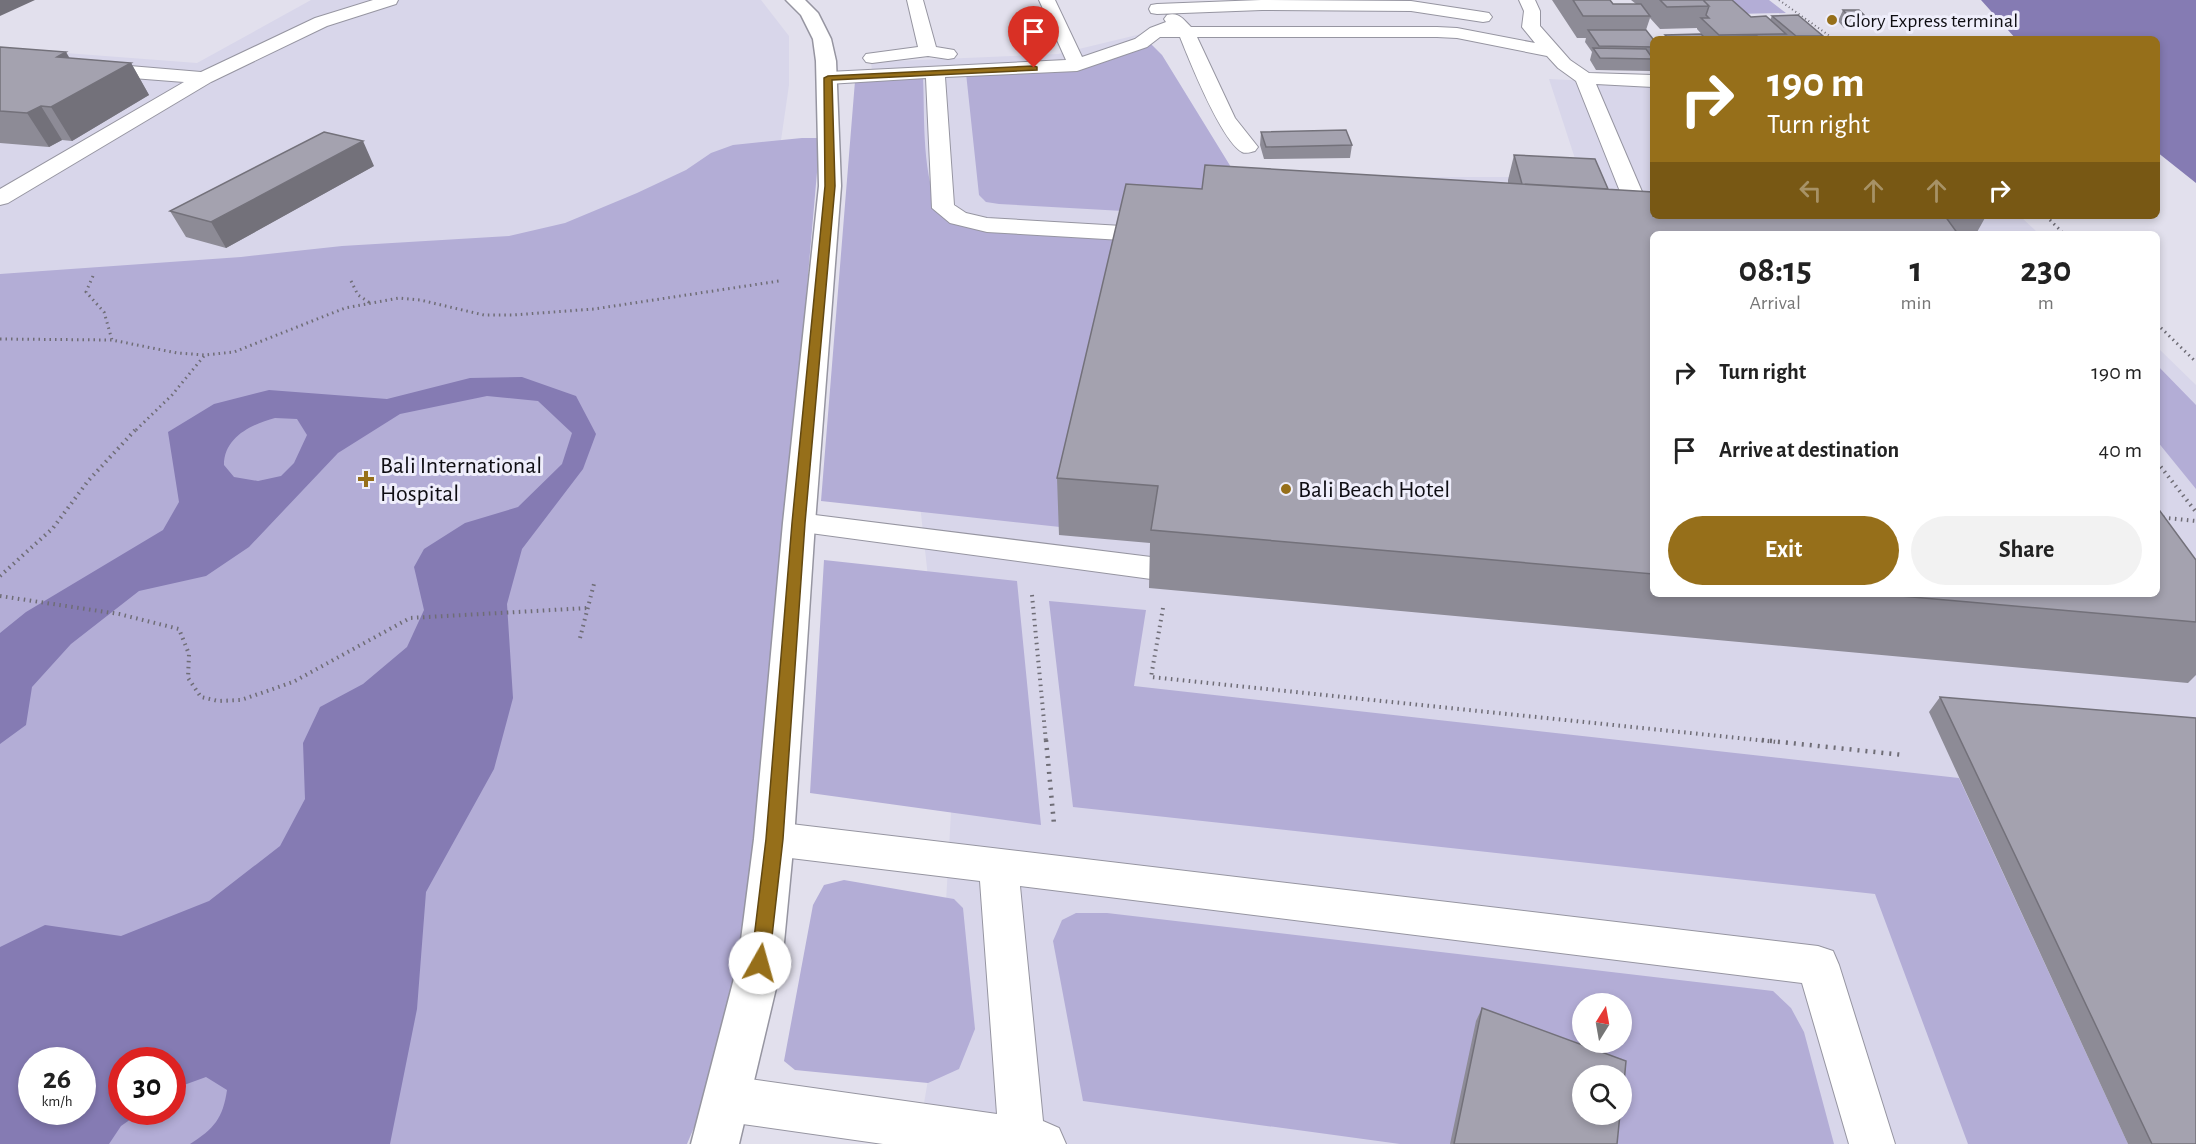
<!DOCTYPE html>
<style>
:root{--surface:#fff;--page:#f2f2f2;--text:#222;--muted:#767676;--accent:#966f1a}
body{margin:0;font-family:"Alegreya Sans",sans-serif;background:var(--page);color:var(--text);height:100vh;display:flex;flex-direction:column;font-size:22px;white-space:nowrap}
*{box-sizing:border-box;margin:0}
p{font-size:20px;color:var(--muted)}
.icon{flex:none;width:33px;height:33px;fill:none;stroke:currentColor;stroke-width:2;stroke-linecap:round;stroke-linejoin:round}
.map{position:relative;flex:1;overflow:hidden}
.sheet{position:absolute;left:1650px;top:231px;width:510px;height:366px;display:flex;flex-direction:column;background:var(--surface);border-radius:9px;box-shadow:0 3px 9px #0003}
.sheet>*{flex:none}
.hud{position:absolute;left:1650px;top:36px;width:510px;height:183px;border-radius:9px;box-shadow:0 3px 9px #0003;background:#966f1a;color:#fff;overflow:hidden}
.needle{width:39px;rotate:11deg}
.buttons{position:absolute;left:1572px;top:993px;display:grid;gap:12px}
.buttons a{display:grid;place-items:center;width:60px;height:60px;border-radius:50%;background:var(--surface);box-shadow:0 3px 9px #0003;font-size:30px}
.speed{position:absolute;left:18px;top:1047px;display:flex;gap:12px;font-size:30px;font-weight:700;text-align:center}
.speed>*{display:grid;place-content:center;width:78px;height:78px;border-radius:50%;background:var(--surface);box-shadow:0 3px 9px #0003;line-height:1}
.speed small{font-size:15px;font-weight:400}
.speed .limit{border:9px solid #d22;background:#fff;color:#111}
.pin{position:absolute;display:grid;place-items:center;width:51px;height:51px;color:#fff;margin:-62px -26px;border-radius:50% 50% 50% 0;rotate:-45deg;box-shadow:0 0 6px #0007}
.pin .icon{rotate:45deg}
.me{position:absolute;width:66px;margin:-33px;rotate:7deg;stroke-linejoin:round;filter:drop-shadow(0 0 4px #0008)}
.turn{display:flex;align-items:center;gap:21px;height:126px;padding:0 18px;font-size:27px}
.turn .icon{width:78px;height:78px;stroke-width:2.5}
.turn b{display:block;font-size:42px;line-height:51px}
.lanes{display:flex;align-items:center;height:57px;padding:0 18px;background:#0003;justify-content:center;gap:30px;direction:ltr}
.lanes .off{opacity:.35}
.eta{display:flex;justify-content:space-evenly;align-items:center;height:102px;text-align:center}
.eta b{font-size:36px;font-weight:700;line-height:42px}
.cta{display:flex;gap:12px;margin-top:auto;padding:12px 18px}
.cta a{flex:1;height:69px;border-radius:36px;background:var(--accent);color:#fff;font-size:24px;font-weight:700;line-height:69px;text-align:center}
.cta a+a{background:var(--page);color:var(--text)}
ul{padding:0;list-style:none}
li{display:flex;align-items:center;gap:18px;height:78px;padding:0 18px}
li div{flex:1}
li b{display:block;font-size:22px}
li em{font-style:normal}
.map>svg:first-child{display:block}
.built{fill:#d8d6ea;fill-rule:evenodd}
.green{fill:#b3add6;fill-rule:evenodd}
.water{fill:#857bb3;fill-rule:evenodd}
.lines{fill:none;stroke-linecap:round;stroke-linejoin:round}
.service-casing{stroke:#9695a1;stroke-width:2}
.minor-casing{stroke:#9695a1;stroke-width:3}
.path-far3{stroke:#6f6d76;stroke-width:2;stroke-dasharray:1 3;stroke-linecap:butt}
.path-far2{stroke:#6f6d76;stroke-width:3;stroke-dasharray:1.5 4;stroke-linecap:butt}
.path-far1{stroke:#6f6d76;stroke-width:4;stroke-dasharray:1.5 4.5;stroke-linecap:butt}
.path{stroke:#6f6d76;stroke-width:4.5;stroke-dasharray:2 6;stroke-linecap:butt}
.service{fill:#fff;fill-rule:evenodd}
.minor{fill:#fff;fill-rule:evenodd}
.wall{fill:#8d8b96}
.shaded-wall{fill:#73717a}
.building{fill:#a4a2af;stroke:#73717a;stroke-width:1.5}
.route{fill:#966f1a;stroke:#624811;stroke-width:1.5}
.poi-dot{fill:#966f1a;stroke:#efeefb;stroke-width:2}
.labels{text-anchor:middle;stroke-width:6;stroke-linejoin:round;paint-order:stroke}
.far-poi-label{font-size:20px;fill:#0e0d12;stroke:#efeefb;text-anchor:start}
.poi-label{font-size:24px;fill:#0e0d12;stroke:#efeefb;text-anchor:start}
</style>
<div class="map">
<svg width="2196" height="1144" viewBox="0 0 2196 1144">
<rect width="100%" height="100%" fill="#e2e0ed"/>
<!-- built -->
<path class="built" d="M311,0H761L789,36V85L675,873L588,1126L0,1144V48L197,63ZM32,1060H82V1112H32ZM122,1060H172V1112H122Z
M1141,34L1162,55L1237,177H1581L1549,79L1653,84V216H2020L2039,234H1653V594H2157V347L2196,385V1144H917L940,1010L952,794L871,62L1058,54ZM1582,1004H1622V1042H1582ZM1582,1076H1622V1114H1582Z"/>
<!-- green -->
<path class="green" d="M1718,0H1769L1786,13L1735,14Z
M1151,44L1162,55L1237,177H1415L1420,203L1230,217L999,204L986,202L979,195L966,73L1078,66Z
M923,78C925,117 921,180 942,213L1125,237L1060,527L821,501L855,81Z
M802,138H820L759,837L744,966L707,1097L687,1144H0V274L241,257L342,246L509,236L565,223L637,193L686,170L711,153L733,145ZM32,1060H82V1112H32ZM122,1060H172V1112H122Z
M2157,365L2196,405V489L2157,441Z
M824,560L1017,581L1041,825L810,793Z
M1049,601L1146,610L1134,686L1959,778L2128,1144H1968L1875,894L1073,807Z
M844,880L954,899L963,908L975,1029L959,1069L928,1083L795,1070L784,1061L813,905L824,885Z
M1076,913H1107L1773,991L1791,1008L1804,1032L1834,1144H1400L1083,1101L1053,941L1062,920ZM1582,1004H1622V1042H1582ZM1582,1076H1622V1114H1582Z"/>
<!-- water -->
<path class="water" d="M1981,0H2196V183L2157,152V39H2016Z
M522,377L576,396L596,434L583,469L522,549L507,604L513,698L494,769L426,892L417,1009L390,1144H190C214,1129 223,1118 227,1090L206,1077L173,1089L172,1060H122V1112H141L121,1126L109,1144H0V947L45,925L121,936L209,901L280,846L305,799L303,743L320,707L363,684L407,647L424,610L414,567L424,549L465,523L518,507L562,464L572,433L538,401L487,396L400,414L338,453L249,547L206,576L139,591L71,644L32,687L26,725L0,744V633L26,612L163,530L179,502L168,432L214,404L269,390L387,399L470,378ZM275,418L297,419L307,435L294,463L281,476L258,481L234,477L224,465C224,437 252,424 275,418ZM32,1060H82V1112H32Z"/>
<g class="lines">
<defs>
<path id="service" d="M373,0H398L396,4L327,26L211,82L8,203L0,205V189L184,82L94,75L87,73L85,69L87,65L94,63L201,72L315,18Z
M907,0H923L936,47L954,50L957,54L954,58L948,59L928,56L872,63L866,62L863,58L866,54L918,47Z
M1039,0H1055L1082,57L1135,39L1150,28L1166,22L1164,19L1167,15C1179,12 1183,19 1191,27H1437L1457,28L1535,43L1522,27L1524,11L1519,0H1535L1540,11V26L1570,60L1589,73L1653,75V87L1596,84L1643,194L1663,234H1653V243L1645,241L1642,236L1621,194L1576,81L1558,68L1547,56L1457,38L1437,37H1197L1235,118L1258,147L1255,151C1251,152 1246,154 1242,152C1221,140 1190,62 1180,37H1160L1147,47L1077,71L945,77L954,205L966,213L987,218L1156,228L1164,230L1167,235L1164,240L1156,242L987,232L950,223L932,208L926,78L828,84L821,82L819,78L821,74L828,72L1066,60Z
M1261,0L1411,1L1483,12L1489,13L1492,17L1489,21L1483,22L1411,11L1262,10L1157,14L1151,13L1149,9L1151,5L1157,4Z
M799,513L1151,557L1162,560L1167,568L1162,576L1151,579L788,530L784,523L788,516Z
M774,822L1818,946L1833,951L1839,965L1895,1144H1849L1802,983L1020,886L1043,1121L1059,1128L1066,1144H883L728,1122L712,1115L705,1099L712,1083L728,1076L997,1114L980,881L774,856L760,851L755,839L760,827Z"/>
<path id="minor" d="M786,0H805L818,13L831,39L836,61L841,186L815,523L794,839L782,963L739,1144H691L738,963L754,839L783,523L819,186L816,61L813,39L801,15Z"/>
</defs>
<!-- service casing -->
<use href="#service" class="service-casing"/>
<!-- minor casing -->
<use href="#minor" class="minor-casing"/>
<!-- path-far3 -->
<path class="path-far3" d="M1779,0L1834,39"/>
<!-- path-far2 -->
<path class="path-far2" d="M2046,216L2064,234
M93,276L86,292L104,312L112,340
M351,281L358,295L370,303
M2157,324L2196,362
M0,339L112,340L177,353L205,355L234,352L345,308L399,298L420,300L484,315H513L594,309L779,281
M136,430L172,395L204,356"/>
<!-- path-far1 -->
<path class="path-far1" d="M2157,462L2196,512
M2157,517L2196,521
M0,576L53,528L88,481L137,428
M1032,595L1046,742
M0,596L119,614L179,629L189,654L188,678L201,697L218,701L241,700L293,682L410,618L588,608
M1163,608L1151,677L1777,742
M580,638L595,580"/>
<!-- path -->
<path class="path" d="M1046,740L1054,824
M1762,740L1903,755"/>
<!-- service -->
<use href="#service" class="service"/>
<!-- minor -->
<use href="#minor" class="minor"/>
</g>
<!-- wall -->
<path class="wall" d="M1552,0H1610L1613,4H1636L1631,0H1732L1751,17L1770,20L1772,16L1823,36L1822,39H1706L1697,29V28L1660,29L1650,18L1646,30L1653,39V61L1650,71L1596,70L1590,60L1592,52L1585,42L1586,38H1577Z
M1843,10L1866,17L1861,29L1844,28L1838,21Z
M0,47L69,58L131,63L149,95L72,141L62,140L49,147L0,143Z
M1261,132L1352,145L1350,158L1264,159L1260,145Z
M1514,155L1608,189L1653,216H1986L1976,234H1653V594H2157L2196,560V675L2188,683L1149,588L1150,543L1059,535L1057,478L1202,189L1508,183V180Z
M374,166L226,248L186,237L170,211Z
M1940,697L2196,1144H2128L1929,712Z
M1482,1008L1617,1144H1450L1476,1021Z"/>
<!-- shaded-wall -->
<path class="shaded-wall" d="M0,0H35L0,16Z
M66,52L85,84L57,57Z
M131,63L149,95L72,141L51,107Z
M41,106L62,140L49,147L27,113Z
M363,141L374,166L226,248L211,222Z"/>
<!-- building -->
<path class="building" d="M1573,0H1610L1613,4H1641L1650,16H1583Z
M1660,0H1703L1709,6L1667,7Z
M1703,0H1732L1751,17L1766,16L1786,34L1719,35L1701,18H1709L1706,15L1709,6Z
M1843,10H1859L1866,17H1849Z
M1798,15L1823,36H1796L1772,16Z
M1588,30H1646L1653,39V47L1599,46Z
M1701,34L1706,39H1669L1665,35Z
M1757,36L1760,39H1728L1726,37Z
M1819,38L1820,39H1787Z
M0,47L66,52L57,57L131,63L51,107L41,106L27,113L0,111Z
M1593,48L1646,49L1653,59L1600,58Z
M1346,130L1352,145L1266,147L1261,132Z
M324,132L363,141L211,222L170,211Z
M1514,155L1595,159L1608,189L1522,184Z
M1205,165L1653,192V216H1945L1958,234H1653V574L1151,530L1158,486L1057,478L1126,184L1202,189Z
M2157,507L2196,560V622L1878,594H2157Z
M1940,697L2196,718V1144H2152Z
M1482,1008L1626,1061L1622,1104V1076H1582V1114H1620L1617,1144H1454Z"/>
<!-- route -->
<path class="route" d="M1034,66L1037,67V70L832,80L835,186L805,523L783,839L769,963L767,969L760,971L754,969L751,963L766,839L792,523L825,186L824,78L828,76Z"/>
<!-- markers -->
<g class="poi-dot">
<circle cx="1832" cy="20" r="6"/>
<path d="M363 470h6v6h6v6h-6v6h-6v-6h-6v-6h6z"/>
<circle cx="1286" cy="489" r="6"/>
</g>
<g class="labels">
<!-- far-poi labels -->
<g class="far-poi-label">
<text x="1844" y="27">Glory Express terminal</text>
</g>
<!-- poi labels -->
<g class="poi-label">
<text x="380" y="473">Bali International<tspan x="380" dy="28">Hospital</tspan></text>
<text x="1298" y="497">Bali Beach Hotel</text>
</g>
</g>
</svg>
<div class="buttons">
<a><svg class="needle" viewBox="-14 -14 28 28"><path d="M0-13l5 13h-10z" fill="#e53935"/><path d="M0 13l5-13h-10z" fill="#767676"/></svg></a>
<a><svg class="icon" aria-label="search" viewBox="0 0 24 24"><circle cx="10" cy="10" r="6"/><path d="M15 15l6 6"/></svg></a>
</div>
<div class="speed"><div>26<small>km/h</small></div><div class="limit">30</div></div>
<div class="pin" style="left:1034px;top:68px;background:#d93025"><svg class="icon" aria-label="arrive" viewBox="0 0 24 24"><path d="M6 21V4h12l-3 4 3 4H6"/></svg></div>
<svg class="me" style="left:760px;top:963px" viewBox="-20 -20 40 40"><circle r="19" fill="#fff"/><path d="M0-13L10 11 0 6-10 11z" fill="#966f1a"/></svg>
<div class="hud">
<div class="turn"><svg class="icon" aria-label="right" viewBox="0 0 24 24"><path d="M7 20v-9h11M14 6l5 5-5 5"/></svg><div><b>190 m</b>Turn right</div></div>
<div class="lanes"><svg class="icon off" aria-label="left" viewBox="0 0 24 24"><path d="M17 20v-9H6M10 6l-5 5 5 5"/></svg><svg class="icon off" aria-label="ahead" viewBox="0 0 24 24"><path d="M12 20V5M6 11l6-6 6 6"/></svg><svg class="icon off" aria-label="ahead" viewBox="0 0 24 24"><path d="M12 20V5M6 11l6-6 6 6"/></svg><svg class="icon" aria-label="right" viewBox="0 0 24 24"><path d="M7 20v-9h11M14 6l5 5-5 5"/></svg></div>
</div>
<section class="sheet">
<div class="eta">
<div><b>08:15</b><p>Arrival</p></div>
<div><b>1</b><p>min</p></div>
<div><b>230</b><p>m</p></div>
</div>
<ul>
<li><svg class="icon" aria-label="right" viewBox="0 0 24 24"><path d="M7 20v-9h11M14 6l5 5-5 5"/></svg><div><b>Turn right</b></div><em>190 m</em></li>
<li><svg class="icon" aria-label="arrive" viewBox="0 0 24 24"><path d="M6 21V4h12l-3 4 3 4H6"/></svg><div><b>Arrive at destination</b></div><em>40 m</em></li>
</ul>
<div class="cta"><a>Exit</a><a>Share</a></div>
</section>
</div>
